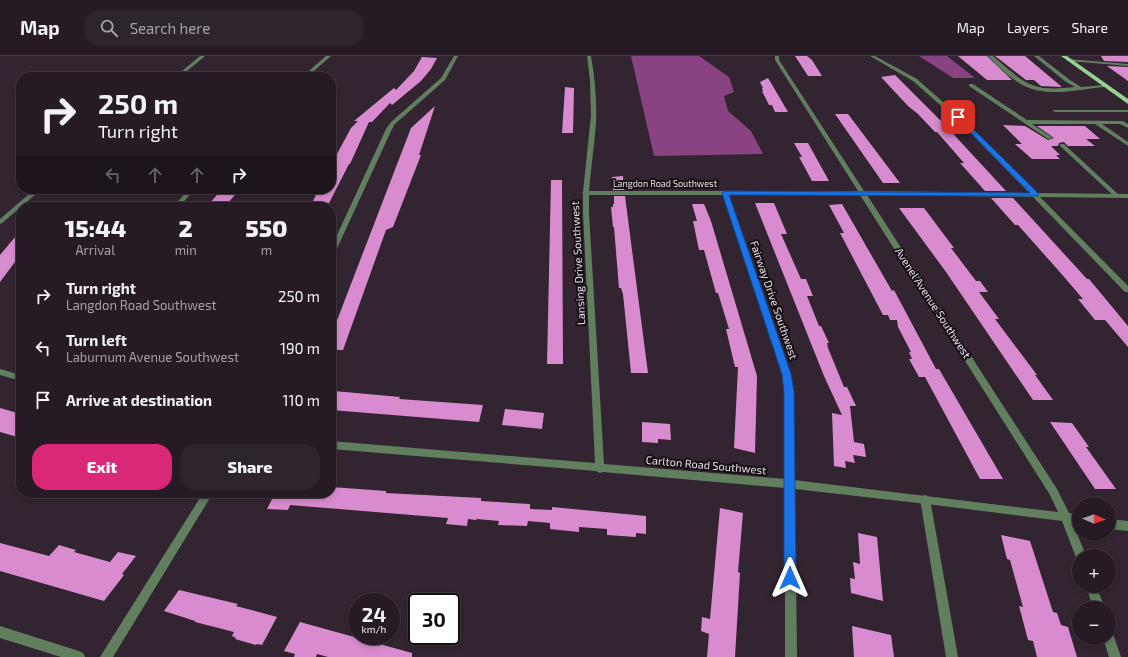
<!DOCTYPE html>
<meta charset="utf-8">
<style>
:root{--surface:#261b24;--page:#2e242c;--text:#f1f3f6;--muted:#a4a1a6;--line:#423941;--accent:#db2777}
body{margin:0;font-family:"Exo 2",sans-serif;background:var(--page);color:var(--text);height:100vh;display:flex;flex-direction:column;font-size:15px;white-space:nowrap}
*{box-sizing:border-box;margin:0}
p{font-size:13px;color:var(--muted)}
.icon{flex:none;width:22px;height:22px;fill:none;stroke:currentColor;stroke-width:2;stroke-linecap:round;stroke-linejoin:round}
.map{position:relative;flex:1;overflow:hidden}
.sheet{position:absolute;left:16px;top:146px;width:320px;height:296px;display:flex;flex-direction:column;background:var(--surface);border-radius:16px;box-shadow:0 2px 6px #0003,0 0 0 1px var(--line)}
.sheet>*{flex:none}
.hud{position:absolute;left:16px;top:16px;width:320px;height:122px;border-radius:16px;box-shadow:0 2px 6px #0003,0 0 0 1px var(--line);background:#261b24;color:var(--text);overflow:hidden}
.needle{width:26px;rotate:92deg}
.buttons{position:absolute;left:1072px;top:441px;display:grid;gap:8px}
.buttons a{display:grid;place-items:center;width:44px;height:44px;border-radius:50%;background:var(--surface);box-shadow:0 2px 6px #0003,0 0 0 1px var(--line);font-size:20px}
.speed{position:absolute;left:348px;top:537px;display:flex;gap:8px;font-size:20px;font-weight:700;text-align:center}
.speed>*{display:grid;place-content:center;width:52px;height:52px;border-radius:50%;background:var(--surface);box-shadow:0 2px 6px #0003,0 0 0 1px var(--line);line-height:1}
.speed small{font-size:10px;font-weight:400}
.speed .limit{border:2px solid #111;border-radius:6px;background:#fff;color:#111}
.pin{position:absolute;display:grid;place-items:center;width:34px;height:34px;color:#fff;margin:-17px;border-radius:8px;box-shadow:0 2px 6px #0006}
.me{position:absolute;width:44px;margin:-22px;rotate:0deg;stroke-linejoin:round;filter:drop-shadow(0 0 3px #0008)}
.turn{display:flex;align-items:center;gap:14px;height:84px;padding:0 16px;font-size:18px}
.turn .icon{width:52px;height:52px;stroke-width:2.5}
.turn b{display:block;font-size:28px;line-height:34px}
.lanes{display:flex;align-items:center;height:38px;padding:0 16px;background:#0003;justify-content:center;gap:20px;direction:ltr}
.lanes .off{opacity:.35}
.eta{display:flex;justify-content:space-evenly;align-items:center;height:68px;text-align:center}
.eta b{font-size:24px;font-weight:800;line-height:28px}
.action{display:flex;gap:8px;margin-top:auto;padding:8px 16px}
.action a{flex:1;height:46px;border-radius:16px;background:var(--accent);color:#fff;font-size:16px;font-weight:800;line-height:46px;text-align:center}
.action a+a{background:var(--page);color:var(--text)}
ul{padding:0;list-style:none}
li{display:flex;align-items:center;gap:12px;height:52px;padding:0 16px}
li div{flex:1}
li b{display:block;font-size:15px}
li em{font-style:normal}
header{display:flex;align-items:center;gap:24px;box-sizing:border-box;height:56px;padding:0 20px;background:var(--surface);border-bottom:1px solid var(--line)}
header strong{font-size:19px}
nav{display:flex;gap:22px;margin-inline-start:auto;font-size:14px}
.search{width:280px;height:36px;background:var(--page);display:flex;align-items:center;gap:10px;box-sizing:border-box;padding:0 14px;border-radius:16px;color:var(--muted);font-size:15px}
.map>svg:first-child{display:block}
.forest{fill:#8a4382}
.building{fill:#d88ccf}
.lines{fill:none;stroke-linecap:round;stroke-linejoin:round}
.lane{fill:#617e5f;fill-rule:evenodd}
.street{fill:#617e5f;fill-rule:evenodd}
.primary{fill:#95d293;fill-rule:evenodd}
.route{fill:#1a73e8;stroke:#114b97}
.labels{text-anchor:middle;stroke-width:4;stroke-linejoin:round;paint-order:stroke}
.far-street-label{font-size:9px;fill:#e9e0e8;stroke:#161015}
.street-label{font-size:11px;fill:#e9e0e8;stroke:#161015}
</style>
<header>
<strong>Map</strong>
<div class="search"><svg class="icon" aria-label="search" viewBox="0 0 24 24"><circle cx="10" cy="10" r="6"/><path d="M15 15l6 6"/></svg>Search here</div>
<nav><a>Map</a><a>Layers</a><a>Share</a></nav>
</header>
<div class="map">
<svg width="1128" height="601" viewBox="0 0 1128 601">
<rect width="100%" height="100%" fill="#322430"/>
<!-- forest -->
<path class="forest" d="M631,0H699L729,21L734,36L724,40L728,55L751,75L763,98L654,100Z
M919,0H947L975,22H953Z"/>
<!-- building -->
<path class="building" d="M795,0H807L812,4L822,20H808Z
M958,0H987L1012,24H987Z
M995,0H1025L1062,31L1041,30L1034,24H1026Z
M1101,0H1128V6L1104,5Z
M422,1L437,2L431,13L421,25L392,49L390,47L372,66H369L350,108H349L327,151H310L319,133H331V109L351,72L358,65H354L394,32L396,34L414,15Z
M1107,10L1128,11V25Z
M895,19L945,69L1006,135H985L960,107H964L937,76H935L918,58L908,50L881,21Z
M768,22L774,32L788,56H775L772,49H769L762,35H763L762,32H763L760,26Z
M565,31L574,32L573,77H562Z
M435,50L419,99H421L393,171L386,174L343,294H331V280L411,72Z
M835,58H848L900,127H883Z
M1003,69L1025,70L1048,84L1054,82L1037,70H1085L1100,83H1086L1095,90H1068L1064,86L1059,87L1058,90H1051L1060,99H1056L1060,103H1032L1015,88H1022Z
M794,87H808L829,125H812L799,101H802Z
M623,120L624,134H613L612,121Z
M551,124H562L563,308H547Z
M222,133H240L227,148L210,147Z
M614,140H625L648,317H631L623,238L621,232H619L614,171H613L611,151H613V148H614Z
M991,142H1013L1087,223H1089L1128,270V291L1105,264H1095L1078,243H1083L1058,214L1018,169H1015Z
M755,147H774L787,178H781L801,223H806L813,240H807L819,270H821L829,287H827L828,292L844,331H847L856,350H850L854,386L864,388L866,401L853,399L855,407L845,405L846,412L834,410L832,357L842,359L824,320Z
M692,148H704L711,165L757,320L755,397L734,392L738,311H735L726,273H729L718,237H716L704,194H699L693,165H697Z
M842,148L892,235L894,234L936,313H939L1003,423H980L925,321H919L909,303H912L909,296H911L898,271L897,264H890L888,259H883L840,177H844L829,149Z
M899,152H924L954,192H951L976,225H980L988,236H979L999,263H995L1037,319H1035L1053,344H1033L946,216Z
M21,174V198L0,226V199Z
M334,335L400,341L399,343L483,349L479,366L331,354V341Z
M0,352L21,358V382L0,376Z
M505,353L544,357L542,373L502,369Z
M642,366L670,368L671,384L658,383V387L642,386Z
M1050,366L1072,367L1089,391H1086L1116,433H1095Z
M331,431L386,435V437L481,442V445L530,448V453L552,454V451L646,460V478L636,477V481L607,479V473L579,471V476L550,473V467L528,465L527,470L498,469L499,465L477,463L476,464L468,463L467,470L446,468L448,462L290,449L288,454L267,453L275,437H331Z
M720,452L743,457L738,516L740,517L735,601H707L709,578L701,575L702,561L710,563Z
M858,477L877,481L883,545L851,537L850,522L855,523L853,506L860,508Z
M1001,479L1030,485L1053,556L1057,557L1061,569L1068,571L1077,601H1037L1033,585L1028,584L1019,550L1023,551L1010,504L1007,503Z
M0,487L49,500L59,489L76,494L74,496L110,506L118,496L136,500L122,518L124,519L104,545L0,515Z
M179,534L238,548L236,550L277,561L262,589L257,588L256,589L235,583L236,582L232,580L234,576L195,566V565L164,555Z
M300,566L412,597V601H328L317,598L316,601H294L295,598L284,595Z
M852,570L891,579L894,601H854Z"/>
<g class="lines">
<!-- lane -->
<path class="lane" d="M988,0H993C1026,28 1030,36 1075,31L1066,26L1034,0H1039L1070,24L1081,31L1105,29L1107,30L1105,31C1081,33 1055,40 1032,33C1015,28 1000,12 988,0Z
M1067,3L1128,8V10L1069,5H1067Z
M969,28H973L1027,64L1123,65L1128,68V72L1120,68H1102L1128,86V90L1095,68H1032L1053,82L1048,83L969,30Z
M1053,54H1128V56H1055L1053,55Z
M1060,88H1064L1119,139V141H1115L1060,90Z
M925,439L928,440L930,443L958,601H946L920,443L922,440Z"/>
<!-- street -->
<path class="street" d="M200,0H205L180,21H175Z
M326,0H331L307,21H302Z
M454,0H458L445,24L395,68L392,73L334,199L331,201V192L386,73L391,66L441,22Z
M587,0H591C595,22 597,45 596,68C594,90 591,113 589,135H858L775,4V0H779V4L864,135L1029,137L965,71L913,25L870,0H875L917,23L969,69L1036,137L1128,138V142L1040,141L1128,230V236H1125L1033,141L867,139L1057,433L1069,457L1079,458V468L1073,467L1086,500H1079V504H1077L1062,465L935,449L795,433L797,601H785V432L603,416L600,417L596,415L331,393V385L595,407L583,157V138L582,137L583,136L591,59L590,25ZM589,139H723L782,318L785,336V423L604,408L589,157ZM729,139H860L1050,439L1058,456L794,424L793,336L790,318Z
M35,133H42L2,167L0,168V163Z
M189,133H195L179,151H173Z
M0,313L21,319V325L0,319Z
M203,437H213L113,601H100Z
M1109,463L1128,465V475L1109,473Z
M1086,530H1096L1105,552H1093Z
M0,570L79,595L83,597L85,601H61L0,582Z
M1109,576L1113,578L1121,601H1109L1103,582H1109Z"/>
<!-- primary -->
<path class="primary" d="M1061,0H1067L1128,43V48Z"/>
</g>
<!-- route -->
<path class="route" d="M956,60H960L1038,137V140L729,139L791,318L794,336L796,522L795,527L790,528L786,527L784,522V336L782,318L722,137L725,135L1030,137L956,62Z"/>
<g class="labels">
<!-- far-street labels -->
<g class="far-street-label">
<text x="665" y="131">Langdon Road Southwest</text>
</g>
<!-- street labels -->
<g class="street-label">
<text transform="translate(578 207) rotate(-93)" y="4">Lansing Drive Southwest</text>
<text transform="translate(774 244) rotate(71)" y="4">Fairway Drive Southwest</text>
<text transform="translate(933 247) rotate(57)" y="4">Avenel Avenue Southwest</text>
<text transform="translate(706 409) rotate(5)" y="4">Carlton Road Southwest</text>
</g>
</g>
</svg>
<div class="buttons">
<a><svg class="needle" viewBox="-14 -14 28 28"><path d="M0-13l5 13h-10z" fill="#e53935"/><path d="M0 13l5-13h-10z" fill="#a4a1a6"/></svg></a>
<a>+</a>
<a>−</a>
</div>
<div class="speed"><div>24<small>km/h</small></div><div class="limit">30</div></div>
<div class="pin" style="left:958px;top:61px;background:#d93025"><svg class="icon" aria-label="arrive" viewBox="0 0 24 24"><path d="M6 21V4h12l-3 4 3 4H6"/></svg></div>
<svg class="me" style="left:790px;top:522px" viewBox="-20 -20 40 40"><path d="M0-17L14 15 0 8-14 15z" fill="#1a73e8" stroke="#fff" stroke-width="4"/></svg>
<div class="hud">
<div class="turn"><svg class="icon" aria-label="right" viewBox="0 0 24 24"><path d="M7 20v-9h11M14 6l5 5-5 5"/></svg><div><b>250 m</b>Turn right</div></div>
<div class="lanes"><svg class="icon off" aria-label="left" viewBox="0 0 24 24"><path d="M17 20v-9H6M10 6l-5 5 5 5"/></svg><svg class="icon off" aria-label="ahead" viewBox="0 0 24 24"><path d="M12 20V5M6 11l6-6 6 6"/></svg><svg class="icon off" aria-label="ahead" viewBox="0 0 24 24"><path d="M12 20V5M6 11l6-6 6 6"/></svg><svg class="icon" aria-label="right" viewBox="0 0 24 24"><path d="M7 20v-9h11M14 6l5 5-5 5"/></svg></div>
</div>
<section class="sheet">
<div class="eta">
<div><b>15:44</b><p>Arrival</p></div>
<div><b>2</b><p>min</p></div>
<div><b>550</b><p>m</p></div>
</div>
<ul>
<li><svg class="icon" aria-label="right" viewBox="0 0 24 24"><path d="M7 20v-9h11M14 6l5 5-5 5"/></svg><div><b>Turn right</b><p>Langdon Road Southwest</p></div><em>250 m</em></li>
<li><svg class="icon" aria-label="left" viewBox="0 0 24 24"><path d="M17 20v-9H6M10 6l-5 5 5 5"/></svg><div><b>Turn left</b><p>Laburnum Avenue Southwest</p></div><em>190 m</em></li>
<li><svg class="icon" aria-label="arrive" viewBox="0 0 24 24"><path d="M6 21V4h12l-3 4 3 4H6"/></svg><div><b>Arrive at destination</b></div><em>110 m</em></li>
</ul>
<div class="action"><a>Exit</a><a>Share</a></div>
</section>
</div>
